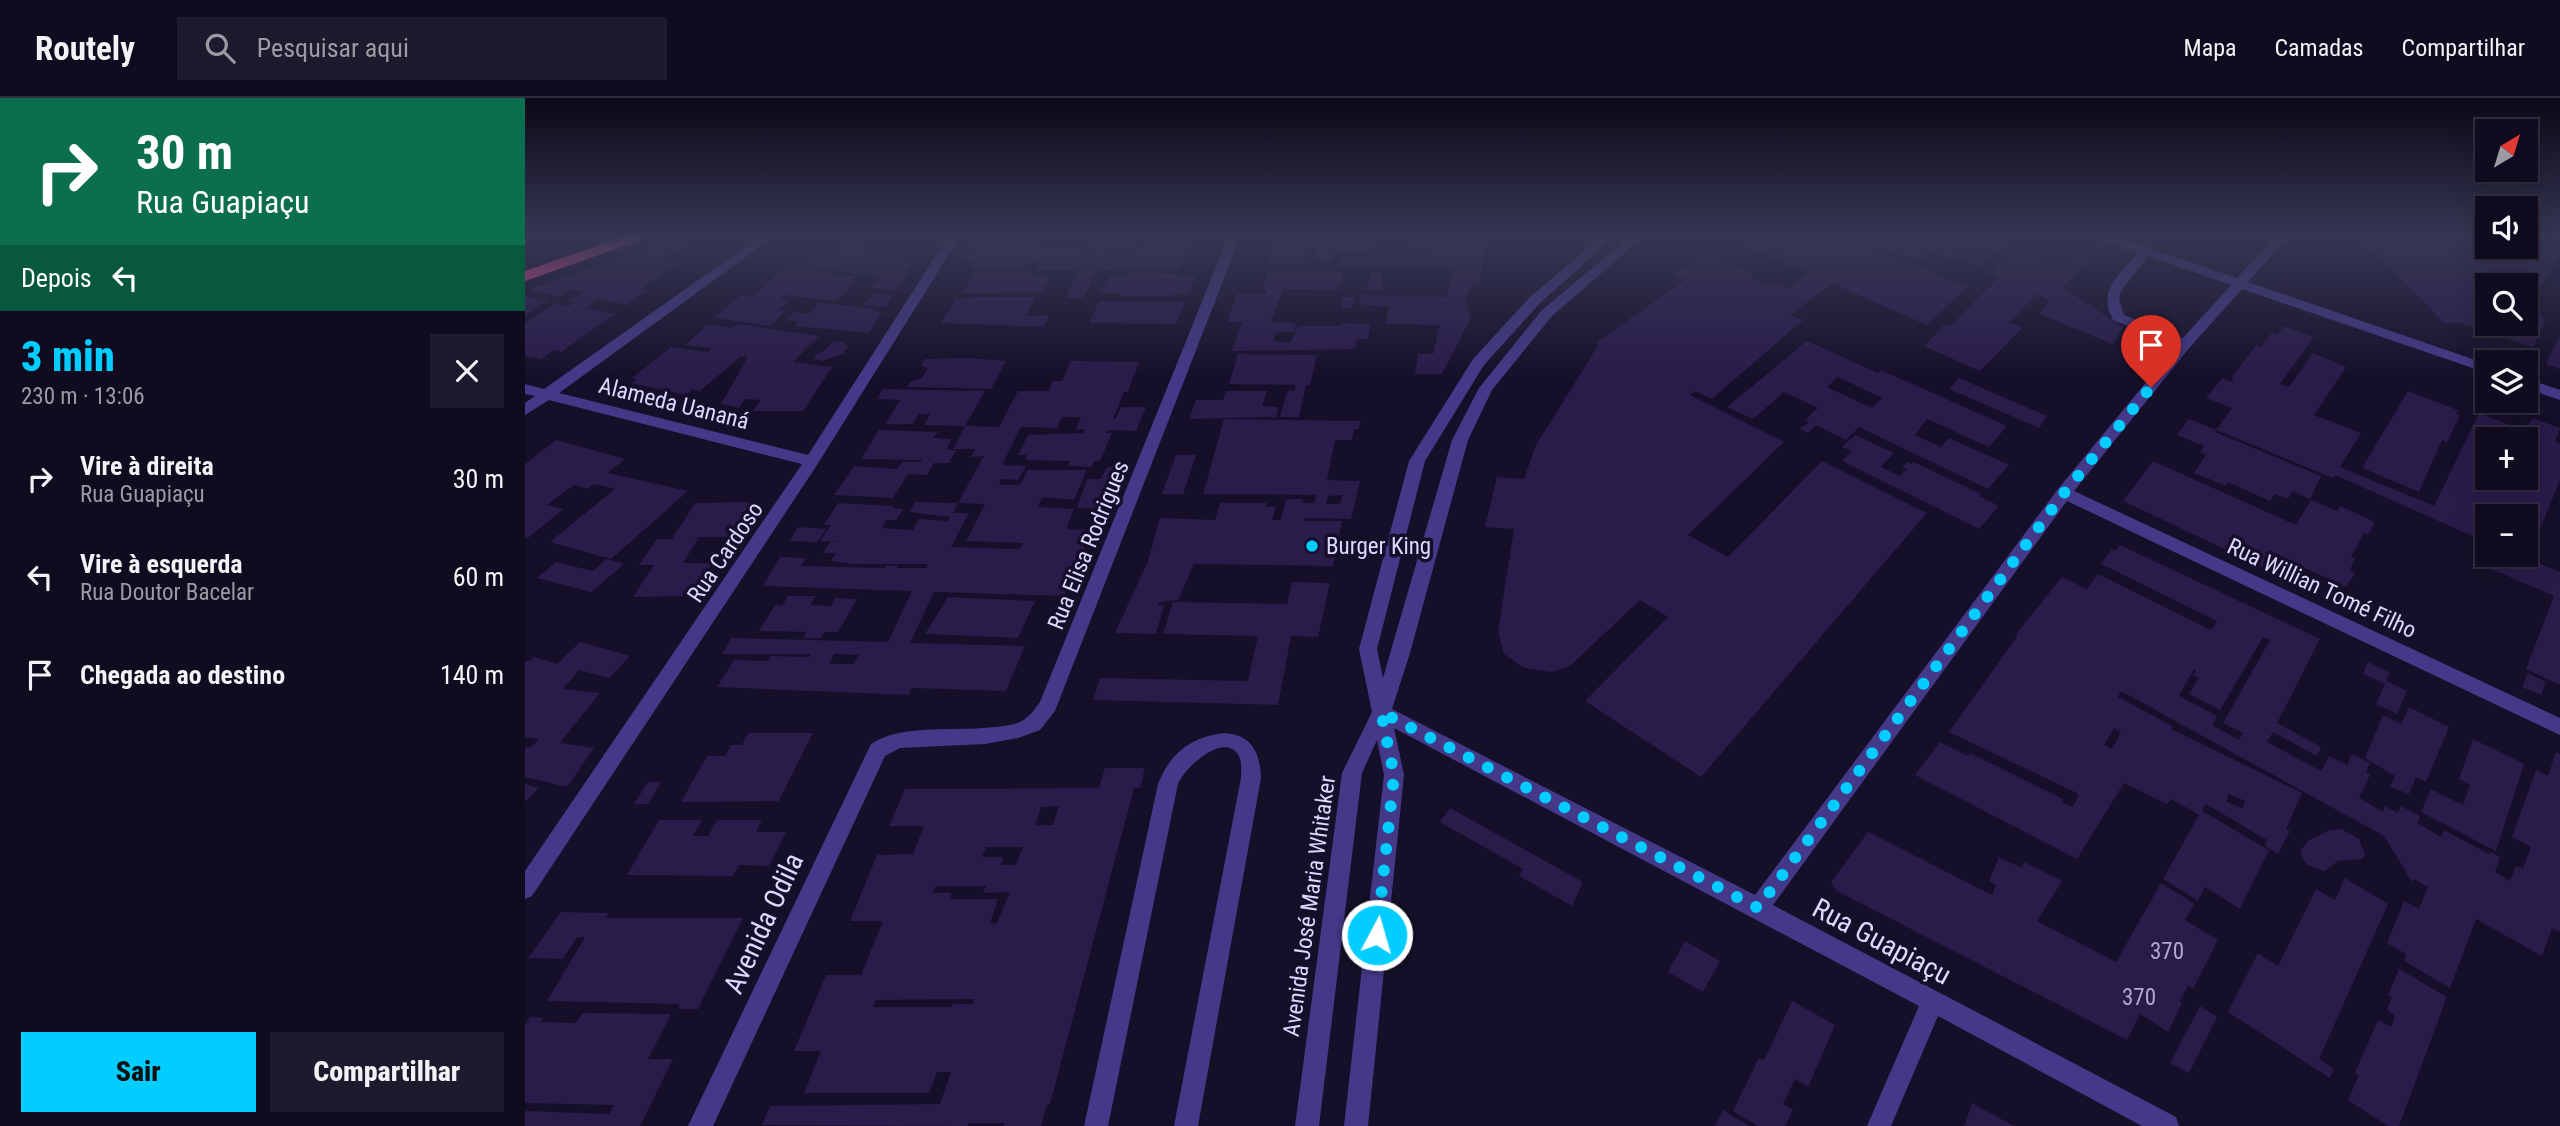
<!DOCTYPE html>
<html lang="pt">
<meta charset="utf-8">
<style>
:root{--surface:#100b1f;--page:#1e192c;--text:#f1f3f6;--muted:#9c9ba4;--line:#302b3d;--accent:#03ccff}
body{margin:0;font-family:"Roboto Condensed",sans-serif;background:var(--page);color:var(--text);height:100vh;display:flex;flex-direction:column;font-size:26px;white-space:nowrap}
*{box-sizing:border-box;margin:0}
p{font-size:23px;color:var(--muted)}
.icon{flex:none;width:38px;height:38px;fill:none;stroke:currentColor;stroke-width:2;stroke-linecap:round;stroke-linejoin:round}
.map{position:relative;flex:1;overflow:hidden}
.sheet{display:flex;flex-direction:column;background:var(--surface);width:525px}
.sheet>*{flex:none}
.guide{background:#0b6e4f;color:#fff;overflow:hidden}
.needle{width:46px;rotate:38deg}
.controls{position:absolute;left:1950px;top:21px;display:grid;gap:14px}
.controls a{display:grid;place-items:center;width:63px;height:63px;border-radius:0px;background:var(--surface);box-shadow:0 7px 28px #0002,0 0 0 2px var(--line);font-size:35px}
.pin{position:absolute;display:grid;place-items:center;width:60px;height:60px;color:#fff;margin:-72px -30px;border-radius:50% 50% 50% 0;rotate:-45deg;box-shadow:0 0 7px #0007}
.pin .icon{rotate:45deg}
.me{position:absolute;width:77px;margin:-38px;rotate:6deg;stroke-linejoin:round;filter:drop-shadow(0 0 5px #0008)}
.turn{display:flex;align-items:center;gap:24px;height:147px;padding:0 21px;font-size:32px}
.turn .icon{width:91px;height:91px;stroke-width:2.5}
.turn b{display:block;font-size:49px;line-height:60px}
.then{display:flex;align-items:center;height:66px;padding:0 21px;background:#0003;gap:14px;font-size:26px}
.round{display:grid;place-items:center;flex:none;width:74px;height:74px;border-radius:0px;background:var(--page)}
.head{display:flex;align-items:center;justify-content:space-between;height:119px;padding:0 21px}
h1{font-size:42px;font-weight:800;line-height:52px;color:var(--accent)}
.cta{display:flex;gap:14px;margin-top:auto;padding:14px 21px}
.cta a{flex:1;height:80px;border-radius:0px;background:var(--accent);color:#111;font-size:28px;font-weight:800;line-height:80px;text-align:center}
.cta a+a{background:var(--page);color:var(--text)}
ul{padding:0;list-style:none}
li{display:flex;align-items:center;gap:21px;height:98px;padding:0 21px}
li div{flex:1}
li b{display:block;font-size:26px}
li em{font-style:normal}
header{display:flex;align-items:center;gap:42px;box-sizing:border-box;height:98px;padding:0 35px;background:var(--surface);border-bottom:2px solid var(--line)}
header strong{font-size:33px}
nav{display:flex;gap:38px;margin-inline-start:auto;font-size:24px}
.search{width:490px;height:63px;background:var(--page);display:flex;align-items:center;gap:18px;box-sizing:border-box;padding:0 24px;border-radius:0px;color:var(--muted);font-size:26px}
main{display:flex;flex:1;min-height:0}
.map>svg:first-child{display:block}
.building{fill:#291b4a;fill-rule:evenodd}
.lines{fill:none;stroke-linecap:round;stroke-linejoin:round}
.minor{fill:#443989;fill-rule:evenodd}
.highway{fill:#ff5293;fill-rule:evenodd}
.route{stroke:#03ccff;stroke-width:12;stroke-dasharray:0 21.6}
.poi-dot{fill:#03ccff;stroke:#160f29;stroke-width:2.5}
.labels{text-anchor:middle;stroke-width:7;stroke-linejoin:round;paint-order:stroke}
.street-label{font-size:23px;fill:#dfd7ff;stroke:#160f29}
.poi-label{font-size:23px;fill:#dfd7ff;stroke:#160f29;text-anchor:start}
.near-number-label{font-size:23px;fill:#b2a8d2}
.near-street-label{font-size:28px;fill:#dfd7ff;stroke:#160f29}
</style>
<header>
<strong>Routely</strong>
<div class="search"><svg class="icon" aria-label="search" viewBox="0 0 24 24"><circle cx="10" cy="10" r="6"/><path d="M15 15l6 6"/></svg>Pesquisar aqui</div>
<nav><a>Mapa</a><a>Camadas</a><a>Compartilhar</a></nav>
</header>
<main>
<section class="sheet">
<div class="guide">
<div class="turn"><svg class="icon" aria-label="right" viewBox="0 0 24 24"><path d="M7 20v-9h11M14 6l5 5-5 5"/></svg><div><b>30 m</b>Rua Guapiaçu</div></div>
<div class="then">Depois<svg class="icon" aria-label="left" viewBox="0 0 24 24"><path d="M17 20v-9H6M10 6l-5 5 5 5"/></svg></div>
</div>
<div class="head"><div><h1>3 min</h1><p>230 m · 13:06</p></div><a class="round"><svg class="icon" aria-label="close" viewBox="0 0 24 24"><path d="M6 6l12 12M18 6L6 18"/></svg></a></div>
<ul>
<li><svg class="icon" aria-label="right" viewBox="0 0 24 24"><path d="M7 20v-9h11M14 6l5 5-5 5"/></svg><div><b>Vire à direita</b><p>Rua Guapiaçu</p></div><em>30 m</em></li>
<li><svg class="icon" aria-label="left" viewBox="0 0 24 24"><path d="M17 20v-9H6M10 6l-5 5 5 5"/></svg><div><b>Vire à esquerda</b><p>Rua Doutor Bacelar</p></div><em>60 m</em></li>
<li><svg class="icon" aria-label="arrive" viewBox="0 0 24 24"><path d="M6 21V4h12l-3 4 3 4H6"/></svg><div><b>Chegada ao destino</b></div><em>140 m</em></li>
</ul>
<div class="cta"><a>Sair</a><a>Compartilhar</a></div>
</section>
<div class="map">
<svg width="2035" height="1028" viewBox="0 0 2035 1028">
<rect width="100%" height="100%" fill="#160f29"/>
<!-- building -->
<path class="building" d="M759,137H788L787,143L848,144L845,157H898L900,151H887L888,144L962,146L954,184H949L940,202L946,220L917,276H890L893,256H908L915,227L861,226L864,209L835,206L836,197L922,199L929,170L812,169L815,158H840V156L808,155L805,164H789L794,148H782L777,167L741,166L748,144H777L757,142Z
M1239,137H1317L1443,189L1402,227L1307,185L1266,217L1278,222L1187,301L1170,293L1165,297L1259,344L1163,437L1203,459L1297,363L1402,415L1176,679L1060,603L1143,519L1115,502L1045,568L1027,574L999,570L979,556L973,533L989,431L960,429L972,379L999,381L1011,347L1074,246L1071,245L1160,182L1149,177L1181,154L1229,176L1224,180L1244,189L1248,185L1263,191L1283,175L1223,148Z
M1326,137H1452L1425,162L1403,154L1393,164Z
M1455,137H1472L1482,141L1453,168L1432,159L1443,148L1452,151L1453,149L1445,146Z
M1834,137H1962V149H2000V137H2007L2035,145V157L2005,207L2021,222L2008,249L1935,225H1919ZM1962,187H2000V226H1962Z
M450,142H492L488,149L559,150L553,162H559L568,147L588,148L580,164H583L596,142H607L597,164H599L606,150H622L625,143L665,144L655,171L572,172L558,200H541L554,172H511L515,165H502L498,171H447L451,164L437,162Z
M142,143L160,146L139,161L154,164L116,190L123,192L101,207L74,201L61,210L90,216L36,254L29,252L16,261L0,258V225L31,205L44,208L49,205L44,204L59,193L47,191L34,199L3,192Z
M318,147L379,154L372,161L390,163L371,193L345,190L357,178L297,171L294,174L330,179L323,188L326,189L311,203L259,197L254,202L264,203L254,212L261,213L245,228L189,220L216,197L228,198L262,167L274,168L284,160L302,161Z
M1491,150L1540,169L1552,157L1565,162L1537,189L1598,229L1588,246L1514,216L1525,202L1512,196L1484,224L1497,230L1455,273L1399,248L1420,226L1426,228L1474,179L1464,175Z
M451,173L507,174L506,177H526L516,194L437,196Z
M743,173L819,174L814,192L758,191L746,224L771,225L769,234H751L748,243L765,245L773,228H816L817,225L846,226L843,241H832L830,251L707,253L717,224H702L712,196H741L742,191L737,192Z
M846,174L858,176L855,192H842Z
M606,175L657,176L656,178H671L663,196H649V199L595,198L596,195H576L584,178H604Z
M350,195L368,197L361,209L338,207Z
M0,198L23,203L0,218Z
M445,199H510L501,218L524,217L519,229L416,225L431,201H443Z
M818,199H829L827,210H816Z
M574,203L660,204L651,226L564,225Z
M294,204L350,211L347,213L357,214L344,235L270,228L274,224L261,222L269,214L283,216Z
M213,226L294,238L268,264L307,269L278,313H228L236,302L220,301L214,310L196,306L223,259L216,258L175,293L168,291L161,297L106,285L111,281L107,280L146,249L183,254L187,250L160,247L182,227L208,230Z
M1759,228L1789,239L1755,286L1764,289L1788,255L1821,269L1789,317L1836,335L1815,369L1909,408L1954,315L1982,326L1978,334L1996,341H1962V380H2000V341H1998L2007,320L2035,330L2030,344L2035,346V382L2010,444L2000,440V418H1962L1954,441L1810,377L1808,380L1691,332L1707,310L1681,300L1697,280L1707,284L1708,281L1706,280L1731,247L1736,249L1747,235L1752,237Z
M2035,237V271L2021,266Z
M315,243L324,248L318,256L297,263L289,261L291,256L299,253L307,244Z
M1282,243L1353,275L1356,272L1482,328L1464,349L1402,321L1390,337L1416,349L1424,340L1484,367L1463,391L1334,329L1321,342L1291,327L1283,335L1275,331L1284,324L1280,322L1293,310L1259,294L1228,321L1202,309ZM1313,279L1357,300L1347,310L1302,289Z
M713,256L792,257L785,287H781L774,319H755L762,293H769L771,287L704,286Z
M445,260L481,263L466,291L382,289L386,283L397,280L403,270L396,267L400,261Z
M546,263L614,264L603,294H599L588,321L591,320L596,309H621L611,333L583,332L581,335H587L575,363H569L566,369L543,368L545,363L500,362L502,357H493L503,337L558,335L560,331H551L556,319H537L532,330L496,329L477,367L501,368L493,382L476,381L474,387H495L503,372H562L549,402L518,399L512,409L549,411L541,431L566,432L539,498L409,494L385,545L500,548L481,593L387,590L384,597L192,589L209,562L243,563L246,558L284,559L286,556H197L206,540L363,544L387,493L238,488L255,459L281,460L276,468L360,470L361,467L373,468L372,470H401L403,466H326L306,463L311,455H298L305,444H319L295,443L306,427H299L313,405L369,408L368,410L378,411L371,422H361L357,430L388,432L394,421L423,423L425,419L384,414L390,404L433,405L428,415H444L426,449L495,451L498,445L441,443L460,406L433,405L459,358L446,359L450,351H428L440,328L399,327L405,316H394L388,326H360L375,302L352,301L358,291L460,293L440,328L474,329L493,293H523L528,283H537ZM309,556L334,557L329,566H304Z
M1434,280L1522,318L1514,330L1424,291Z
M701,293H742L737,308L753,309L751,319L664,321L671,302H698Z
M1883,293L1933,312L1931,316L1935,317L1922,344L1917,342L1894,394L1837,370Z
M699,321L836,323L834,331H829L827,342H810L802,382L835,383L826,421L779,420V423H817L808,468L669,466L653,502L634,504L633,507L639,508L631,536L590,535L623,463L635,420L690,422L695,405H742L741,409H751L747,422H756L761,401H778L777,405H789L791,397L678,396ZM817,397L815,406H801L803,398Z
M1664,321L1691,332L1690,334L1796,378L1785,401L1767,393L1763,401L1750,396L1745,403L1703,384L1701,388L1669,375L1681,357L1675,354L1679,348L1652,337Z
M354,332L413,334L408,340L426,341L422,352H431L424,365H409L402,377L383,376L368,400L309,397L329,368L372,371L377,364H396L397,362L336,361Z
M1330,337L1369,355L1356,369L1375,378L1382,371L1377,369L1382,364L1386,366L1389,364L1456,396L1454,398L1474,408L1454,431L1317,363L1327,353L1317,349Z
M31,342L100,361L83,375L163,393L86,461L25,444L90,391L69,386L63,391L49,387L22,407L38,411L3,440L0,439V366Z
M651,357H671L658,396H637Z
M1628,363L1771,427L1786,402L1812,413L1815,408L1850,424L1843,437L1839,435L1826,459L1830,460L1825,472L1830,475L1821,489L1780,470L1771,485L1598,403Z
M582,369H592L575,411L552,410L562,381H576Z
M226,404L204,439H174L158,465H187L167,498L108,499L129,467H114L132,441H147L170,405Z
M273,429L301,431L292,444L265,443Z
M1595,447L1795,541L1752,625L1796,649L1792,658L1748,634L1742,644L1796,673L1804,658L1822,667L1827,656L1845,665L1841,674L1845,677L1834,700L1858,714L1860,708L1873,715L1876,708L1895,718L1892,725L1916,739L1919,732L1964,756L1965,754L1975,759L1970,774L1985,783L1991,768L1998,771L2006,749L1987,739L2011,672L2023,678L2031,654L2035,656V834L2027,830L2017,858L1951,821L1925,890L1879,863L1881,856L1862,845L1879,803L1894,811L1903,789L1889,781L1887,784L1859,738L1596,593L1593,599L1647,628L1646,631L1777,695L1761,731L1765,733L1753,756L1740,748L1742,742L1681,706L1677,713L1744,752L1715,811L1680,789L1673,803L1638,781L1674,717L1646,701L1642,706L1599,685L1552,761L1390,677L1415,644L1443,658L1445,655L1538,701L1536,704L1548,709L1554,696L1424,634L1493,537L1491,536L1537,479L1562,491L1573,476L1686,532L1692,523L1576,466L1587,451L1590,453ZM1738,539L1745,542L1698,625L1718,635L1714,642L1687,627L1692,618L1654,598L1669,571L1671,572L1668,577L1674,580L1664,596L1695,612ZM1589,630L1596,634L1587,651L1579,647ZM1704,696L1720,703L1717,710L1701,704Z
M1962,457H1993L2035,474V587L2001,571L2029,498L1957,467Z
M81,461L99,466L66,494L12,480L31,464L68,473Z
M767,484L805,485L793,539L766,538L753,607L568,602L575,580L723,583L733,538L638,536L648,504L762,506Z
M263,498H291L285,507L306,508L310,500L332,501L313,534H299L296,540H278L282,534L234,533L250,507L257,508Z
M423,499L510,503L493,540L400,536Z
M55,544L105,558L84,580L54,572L38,591L75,595L35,645L69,650L42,689L0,679V649L5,650L14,641L0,639V563H5L9,559L32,566Z
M1843,564L1865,575L1861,583L1882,593L1872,616L1851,606L1860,586L1838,576Z
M2003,575L2021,584L2016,597L1997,589Z
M1884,609L1924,629L1901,684L1891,679L1884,696L1865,689L1870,678L1840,660L1858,617L1876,626Z
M223,635H288L254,703L156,704L182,658H200L206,647H217Z
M1948,641L1999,666L1971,753L1896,714L1906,691L1938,707L1945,687L1934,681Z
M580,670H620L615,690H609L525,1006H522L516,1028H479L480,1025H444L443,1028H429L237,1027L245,1008L415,1006L426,974H412L404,995H279L296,953H269L301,877H336L358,823H325L352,757L388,756L399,728H364L380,691L574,690ZM534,708L528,727H510L516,709ZM461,749H498L491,767H476L478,759H457ZM411,788H461L458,795L485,794L472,825L465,826L473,801H424L427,795H408ZM449,901L448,906H428L427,909H348L351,902Z
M123,684H136L123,706H109Z
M0,686L14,690L0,704Z
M925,710L1058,784L1047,808L994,778L998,771L915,724Z
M134,722H177L168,738H183L192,722H237L231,734H261L244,768L214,767L208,778L102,777Z
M1816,731L1834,741L1840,757L1837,761L1813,763L1799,773L1782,767L1776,758V752L1783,743L1805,732Z
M1343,734L1467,797L1471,787L1464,783L1474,759L1497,770L1499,764L1537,783L1512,823L1591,864L1636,785L1670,806L1660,822L1693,842L1668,891L1663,888L1655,903L1657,905L1643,934L1615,916L1602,942L1312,793L1306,784Z
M1820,780L1863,806L1794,961L1809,971L1805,980L1703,914L1733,855L1753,868L1791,791L1810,802Z
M36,814L84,815L81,820H218L173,911H153L155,906L22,903L60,839H52L38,861L3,860Z
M1160,843L1195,863L1178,894L1143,874Z
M1874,871L1922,899L1874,1028H1863L1823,1002L1834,977L1830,975L1853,922L1866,929L1870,918L1862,912L1867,899L1863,897Z
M1267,903L1310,927L1283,989L1270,981L1258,1006L1268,1012L1260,1028H1233L1208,1013L1234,960L1239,962Z
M1675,908L1692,919L1664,975L1645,965Z
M57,915L146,916L123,961H148L115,1028H0V1013L84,1016L89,1007L0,1005V927L5,919L18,920L15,924L51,925Z
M1447,1005L1489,1028H1439Z
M1198,1012L1224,1028H1190Z"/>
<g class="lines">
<!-- minor -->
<path class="minor" d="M237,137H251L34,295L283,357L424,137H436L292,367L7,798L0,801V773L277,366L24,302L0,317V305L10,298L0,296V286L19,291Z
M704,137H716L530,613L515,632L493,640L460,646L375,650L360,658L188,1028H163L346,646C377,625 432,634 469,629C480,628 493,627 501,620C507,616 511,609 515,604Z
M1078,137H1091L1015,205L959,267L900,363L852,551L858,580L927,342L954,290L1017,212L1107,137H1120L1027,218L967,292L943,342L885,555L867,611L1230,797L1533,391L1651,248L1588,222C1572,191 1594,178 1613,155L1570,140L1568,137H1585L1712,180L1752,137H1765L1723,184L1962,266V275L1717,191L1665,249L1549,393L2035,620V637L1542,403L1248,807L1651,1019L1654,1028H1617L1413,918L1366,1028H1342L1394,908L869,630L879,677L843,1028H819L859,677L852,642L837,675L794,1028H770L817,675L847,614L834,551L884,363L948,261L1005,199ZM1623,158L1706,187L1658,240L1599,217L1594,201L1596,193Z
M2000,280L2035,292V302L2000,290Z
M699,635C727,637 735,654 736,680L673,1028H649L716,680C716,674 717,664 714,658C700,632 659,670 653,686L583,1028H559L633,686C645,655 666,639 699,635Z"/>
<!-- highway -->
<path class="highway" d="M103,137H125L122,140L0,183V173Z"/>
</g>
<!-- sky -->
<linearGradient id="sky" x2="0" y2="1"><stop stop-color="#0c0817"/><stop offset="0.49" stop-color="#363754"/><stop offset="1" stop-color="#363754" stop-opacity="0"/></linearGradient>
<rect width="2035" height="281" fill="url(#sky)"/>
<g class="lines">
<!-- route -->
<path class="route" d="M852,837L869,677L856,614L1233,810L1539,395L1626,289"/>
</g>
<!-- markers -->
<circle class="poi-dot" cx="787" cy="448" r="7"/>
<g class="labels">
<!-- street labels -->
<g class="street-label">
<text transform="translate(149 305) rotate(14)" y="8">Alameda Uananá</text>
<text transform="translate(563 447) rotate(-68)" y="8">Rua Elisa Rodrigues</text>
<text transform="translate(200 454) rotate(-56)" y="8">Rua Cardoso</text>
<text transform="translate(1797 490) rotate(25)" y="8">Rua Willian Tomé Filho</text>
<text transform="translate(784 808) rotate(-82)" y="8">Avenida José Maria Whitaker</text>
</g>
<!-- poi labels -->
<g class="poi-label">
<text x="801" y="456">Burger King</text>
</g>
<!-- near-number labels -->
<g class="near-number-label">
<text x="1642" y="861">370</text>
<text x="1614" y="907">370</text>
</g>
<!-- near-street labels -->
<g class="near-street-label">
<text transform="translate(238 825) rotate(-65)" y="10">Avenida Odila</text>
<text transform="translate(1357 843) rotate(28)" y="10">Rua Guapiaçu</text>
</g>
</g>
</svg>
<div class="controls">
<a><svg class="needle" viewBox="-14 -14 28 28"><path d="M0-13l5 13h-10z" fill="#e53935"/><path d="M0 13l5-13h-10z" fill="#9c9ba4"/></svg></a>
<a><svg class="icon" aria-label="sound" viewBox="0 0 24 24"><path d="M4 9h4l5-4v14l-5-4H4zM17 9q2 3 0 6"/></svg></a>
<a><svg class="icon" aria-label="search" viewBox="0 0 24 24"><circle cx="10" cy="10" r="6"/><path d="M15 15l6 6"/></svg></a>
<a><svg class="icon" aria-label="layers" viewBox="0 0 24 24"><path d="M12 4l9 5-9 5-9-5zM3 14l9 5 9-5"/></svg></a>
<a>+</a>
<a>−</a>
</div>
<div class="pin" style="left:1626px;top:289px;background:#d93025"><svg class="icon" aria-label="arrive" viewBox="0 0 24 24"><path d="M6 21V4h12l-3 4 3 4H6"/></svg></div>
<svg class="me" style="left:852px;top:837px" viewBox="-20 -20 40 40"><circle r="17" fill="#03ccff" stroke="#fff" stroke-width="3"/><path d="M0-11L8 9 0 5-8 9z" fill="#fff"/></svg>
</div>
</main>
